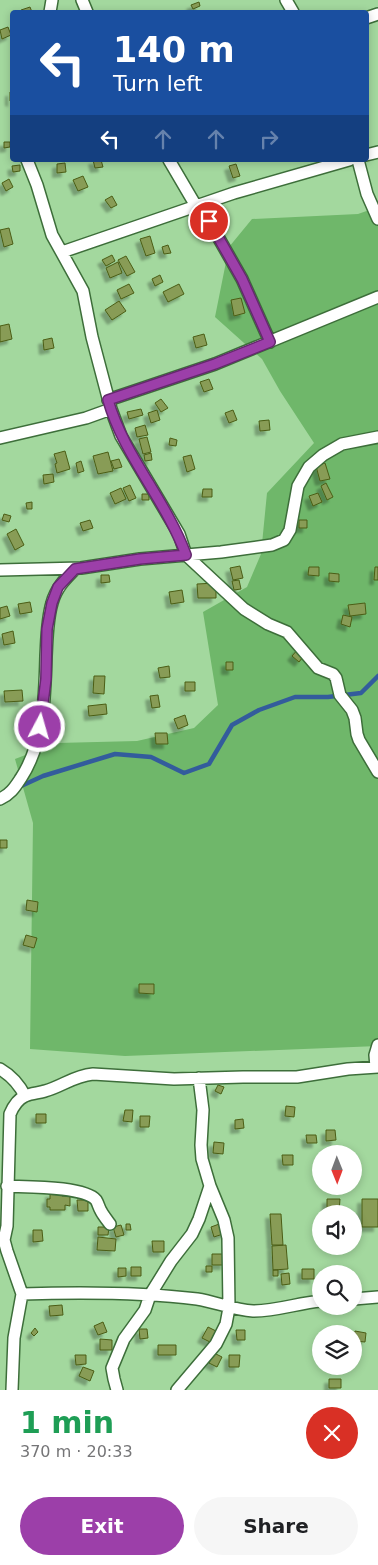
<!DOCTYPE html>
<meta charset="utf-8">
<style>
:root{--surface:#fff;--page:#f6f6f6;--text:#202124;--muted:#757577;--accent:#9c3fa9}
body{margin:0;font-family:"DejaVu Sans",sans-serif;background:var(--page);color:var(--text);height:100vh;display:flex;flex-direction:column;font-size:19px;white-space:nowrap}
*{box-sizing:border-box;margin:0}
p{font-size:16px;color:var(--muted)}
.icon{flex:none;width:28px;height:28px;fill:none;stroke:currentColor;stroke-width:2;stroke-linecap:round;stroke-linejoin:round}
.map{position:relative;height:1390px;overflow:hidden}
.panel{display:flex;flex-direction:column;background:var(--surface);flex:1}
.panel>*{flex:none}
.guide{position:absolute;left:10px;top:10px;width:359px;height:152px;border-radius:5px;box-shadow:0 2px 8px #0003;background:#1a4fa0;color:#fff;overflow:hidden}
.needle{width:32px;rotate:179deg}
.tools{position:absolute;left:312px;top:1145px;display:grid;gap:10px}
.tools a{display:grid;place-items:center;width:50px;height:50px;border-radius:50%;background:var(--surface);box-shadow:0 2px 8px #0003;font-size:25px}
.pin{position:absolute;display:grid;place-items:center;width:42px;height:42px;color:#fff;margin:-21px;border:2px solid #fff;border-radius:50%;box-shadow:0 1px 5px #0007}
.me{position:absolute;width:55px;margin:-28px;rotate:6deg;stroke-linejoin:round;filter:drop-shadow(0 0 4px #0008)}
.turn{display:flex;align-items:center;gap:18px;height:105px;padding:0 20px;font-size:22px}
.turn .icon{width:65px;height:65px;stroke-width:2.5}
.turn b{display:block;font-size:35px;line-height:42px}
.lanes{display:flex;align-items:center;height:48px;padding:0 20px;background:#0003;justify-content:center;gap:25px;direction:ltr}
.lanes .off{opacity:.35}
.round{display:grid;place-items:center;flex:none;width:52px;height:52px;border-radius:26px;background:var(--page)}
.head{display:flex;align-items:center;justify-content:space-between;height:85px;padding:0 20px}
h1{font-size:30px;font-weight:800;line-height:38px;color:#1e9e55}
.button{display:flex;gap:10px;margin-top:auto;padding:10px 20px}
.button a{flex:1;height:58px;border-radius:30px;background:var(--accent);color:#fff;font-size:20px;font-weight:800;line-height:58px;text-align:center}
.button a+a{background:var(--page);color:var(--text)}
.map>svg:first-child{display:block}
.green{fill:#6fb76a}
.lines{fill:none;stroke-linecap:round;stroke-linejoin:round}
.stream{stroke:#335c9c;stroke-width:4.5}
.building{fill:#889c57;stroke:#4b5d15;filter:url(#shadow)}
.street-casing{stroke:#3d6e3a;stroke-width:14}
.street{stroke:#fff;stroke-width:11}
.route-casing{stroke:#65296e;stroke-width:12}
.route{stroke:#9c3fa9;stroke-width:9}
</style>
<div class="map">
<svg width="378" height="1390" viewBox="0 0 378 1390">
<defs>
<filter id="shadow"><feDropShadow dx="-4.5" dy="4.5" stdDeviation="1" flood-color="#0004"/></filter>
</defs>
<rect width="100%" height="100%" fill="#a3d89e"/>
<!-- green -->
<path class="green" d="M378,207V1046L125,1056L30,1049L33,823L15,759L57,743L137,741L194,728L218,705L203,612L247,587L261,554L267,493L314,443L280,391L262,359L215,317L229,247L252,219L358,214Z"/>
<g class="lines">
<!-- stream -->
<path class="stream" d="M19,787L43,776L115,754L151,757L184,773L209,764L232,725L259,710L295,697H328L361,693L378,676"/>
</g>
<!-- building -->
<path class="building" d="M199,2L200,6L193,9L191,5Z
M30,7L32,12H22L21,10Z
M8,27L11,35L2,39L0,30Z
M10,92H12V102L10,101Z
M4,142H10V147L4,148Z
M93,160H101L103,167L95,168Z
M65,163L66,172L57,173V164Z
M236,164L240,176L233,178L229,166Z
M20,165V171L13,172L12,166Z
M83,176L88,187L78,191L73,180Z
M9,179L13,187L6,191L2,183Z
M112,196L117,205L111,208L105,200Z
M9,228L13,244L4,247L0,230Z
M150,236L155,253L146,256L140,239Z
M168,245L171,253L164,254L162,247Z
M112,255L115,261L106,266L102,260Z
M126,256L135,272L127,276L118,260Z
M118,262L122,273L110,278L106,268Z
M160,275L163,282L155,286L152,279Z
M129,284L134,293L121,299L117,290Z
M179,284L184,294L168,302L163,292Z
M241,298L245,313L234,316L231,300Z
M119,301L126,311L112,320L105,310Z
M9,324L12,339L0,342V326Z
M204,334L207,345L196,348L193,337Z
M52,338L54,348L44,350L43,340Z
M209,379L213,389L204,392L200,382Z
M161,399L168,408L161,412L155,403Z
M141,409L143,415L129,419L127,412Z
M157,410L160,420L151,423L148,413Z
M233,410L237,420L229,423L225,413Z
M269,420L270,430L260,431L259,421Z
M145,425L148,435L137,437L135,428Z
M147,437L151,452L143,454L139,439Z
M170,438L177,440L176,446L169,445Z
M65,451L70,469L57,473L55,464L57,463L54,454Z
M108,452L113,471L98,474L93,456Z
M151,453L152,460L145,461L144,455Z
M191,455L195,469L187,472L183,457Z
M119,459L122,467L114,469L111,461Z
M81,461L84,471L78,473L76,463Z
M325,463L330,479L320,481L316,466Z
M53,474L54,482L44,484L43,475Z
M326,483L333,497L327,500L321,486Z
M130,485L136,498L129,501L123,488Z
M121,488L126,499L115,504L110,493Z
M203,489H212V497H202Z
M318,493L322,502L313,506L309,496Z
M142,494H149V500H142Z
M32,502V509H27L26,503Z
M4,514L11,516L9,522L2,520Z
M90,520L93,528L83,531L80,523Z
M299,520H307V528H299Z
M16,529L24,545L15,550L7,534Z
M240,566L243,578L233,580L230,568Z
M309,567H319V576L308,575Z
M375,567H378V580H374Z
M329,573L339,574V582L329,581Z
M101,575H109L110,582L101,583Z
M239,580L241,589L234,590L232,581Z
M216,583V598H198L197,584Z
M182,590L184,602L171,604L169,592Z
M30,602L32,612L20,614L18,604Z
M365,603L366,614L350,616L348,605Z
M7,606L10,616L0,619V608Z
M343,615L352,617L350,627L341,624Z
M13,631L15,643L4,645L2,634Z
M299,648L306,653L299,662L292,656Z
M226,662H233V670H226Z
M169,666L170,677L160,678L158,668Z
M94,676H105L104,694L93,693Z
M185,682H195V691H185Z
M22,690L23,701L5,702L4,691Z
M158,695L160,707L152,708L150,696Z
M106,704L107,714L89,716L88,706Z
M28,712H34V720L27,719Z
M185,715L188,725L178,729L174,719Z
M155,733H167L168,744H156Z
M0,840H7V848H0Z
M27,900L38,902L37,912L26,910Z
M26,935L37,938L34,948L23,945Z
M139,984H154V994L139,993Z
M218,1085L224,1087L221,1094L215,1091Z
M286,1106L295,1107L294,1117L285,1116Z
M125,1110H133L132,1122L123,1121Z
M36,1114H46V1123H36Z
M140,1116H150L149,1127H140Z
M243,1119L244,1128L235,1129V1120Z
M326,1130H335L336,1140L326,1141Z
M306,1135H316L317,1143H307Z
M214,1142L224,1143L223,1154L213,1153Z
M282,1155H293V1165H283Z
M50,1193H62V1196H70V1206L65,1205V1210H50V1207H47V1199H50Z
M327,1199H340L339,1213L343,1214H327Z
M362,1199H378V1227H362Z
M77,1200H88V1211H78Z
M270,1214H281L283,1245H272Z
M222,1223L226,1233L214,1237L211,1227Z
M126,1224H130L131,1230H126Z
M121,1225L124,1235L116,1237L113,1227Z
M98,1227H109L108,1235H98Z
M33,1230H42L43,1241L33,1242Z
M98,1237L116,1239L115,1251L97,1250Z
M152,1241H164V1252H153Z
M286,1245L288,1269L273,1270L272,1246Z
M212,1254H225V1265H212Z
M206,1266H212V1272H206Z
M131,1267H141V1276H131Z
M118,1268H126V1276L118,1277Z
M302,1269H314V1279H302Z
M273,1270H278V1276H273Z
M289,1273L290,1284L282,1285L281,1274Z
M62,1305L63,1315L50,1316L49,1306Z
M103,1322L107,1332L98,1335L94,1326Z
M208,1327L218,1332L212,1343L202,1338Z
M35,1328L38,1332L34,1336L31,1333Z
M139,1329H147L148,1338L140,1339Z
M236,1330H245V1340H237Z
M355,1331L366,1333L365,1342L354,1341Z
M100,1339L112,1340V1350H100Z
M158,1345H176V1355H158Z
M214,1353L222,1357L217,1367L209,1363Z
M75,1355H86V1364L76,1365Z
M229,1355H240L239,1367H229Z
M83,1367L94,1371L90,1381L79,1376Z
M329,1379H341V1388H329Z"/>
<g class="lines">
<defs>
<path id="street" d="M82,0L87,12
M286,0L293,12
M50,12L52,0
M366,18L378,14
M366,155L378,152
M27,160L37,185L52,235L83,291L92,337L111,409L121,436L179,534L186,555L244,609L268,624L287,632L318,668L333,674L336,678L340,695L352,710L355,718L357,734L359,740L378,772
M169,160L196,206L209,221L242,279L270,342
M358,160L367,194L378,219
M62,252L234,193L349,160
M108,400L215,364L378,297
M0,438L86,418L111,409
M0,570L81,568L140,559L221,552L272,545L284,540L290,530L298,486L309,467L323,455L342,444L378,437
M0,799C11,794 15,787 21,778C44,743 45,696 46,656C47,638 47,620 52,603C56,588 65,579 75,569
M376,1067L375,1055L378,1045
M0,1069C12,1076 19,1084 25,1096
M7,1186C26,1187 84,1186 96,1200C98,1203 99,1208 101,1211C103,1215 107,1220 110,1224
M22,1294C81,1292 139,1292 197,1299C216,1302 234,1310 253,1311C277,1311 298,1303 321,1301
M354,1299L378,1297
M12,1390L14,1338L22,1294L7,1251L4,1240L7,1226L10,1114C13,1107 18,1099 25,1096C31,1093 39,1093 45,1091C63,1086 73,1076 93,1074L174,1079L243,1077H297L348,1069L378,1067
M117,1390L114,1379L112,1368L124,1339L145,1310L150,1295L171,1261L192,1234L199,1219L210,1186
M177,1390L216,1344L226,1324L229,1308L228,1238L224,1220L210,1186L202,1159L201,1145L203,1110L199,1078"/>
</defs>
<!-- street casing -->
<use href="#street" class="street-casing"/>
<!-- street -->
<use href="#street" class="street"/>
</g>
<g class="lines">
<defs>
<path id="route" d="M40,727L46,679L47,629L52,603L58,587L75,569L140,559L186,555C166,500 124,456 108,400L215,364L270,342L242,279L209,221"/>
</defs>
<!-- route casing -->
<use href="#route" class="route-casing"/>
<!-- route -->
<use href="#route" class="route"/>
</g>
</svg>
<div class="tools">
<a><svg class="needle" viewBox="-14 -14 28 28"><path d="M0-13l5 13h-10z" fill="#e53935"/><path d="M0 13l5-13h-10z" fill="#757577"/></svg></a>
<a><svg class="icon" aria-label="sound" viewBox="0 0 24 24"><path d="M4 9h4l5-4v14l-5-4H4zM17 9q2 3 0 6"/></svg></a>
<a><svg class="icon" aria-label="search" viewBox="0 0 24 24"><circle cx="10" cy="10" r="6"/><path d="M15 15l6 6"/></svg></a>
<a><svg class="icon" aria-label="layers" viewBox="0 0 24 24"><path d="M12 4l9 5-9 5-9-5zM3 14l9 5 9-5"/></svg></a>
</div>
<div class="pin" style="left:209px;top:221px;background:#d93025"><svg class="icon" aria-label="arrive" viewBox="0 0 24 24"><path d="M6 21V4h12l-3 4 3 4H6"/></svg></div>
<svg class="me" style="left:40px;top:727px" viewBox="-20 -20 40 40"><circle r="17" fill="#9c3fa9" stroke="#fff" stroke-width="3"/><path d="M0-11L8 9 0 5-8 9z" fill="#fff"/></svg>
<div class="guide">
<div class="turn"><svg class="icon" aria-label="left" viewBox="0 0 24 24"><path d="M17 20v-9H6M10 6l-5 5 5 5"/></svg><div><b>140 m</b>Turn left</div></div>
<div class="lanes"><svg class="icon" aria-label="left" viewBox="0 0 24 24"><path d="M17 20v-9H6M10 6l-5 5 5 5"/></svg><svg class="icon off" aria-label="ahead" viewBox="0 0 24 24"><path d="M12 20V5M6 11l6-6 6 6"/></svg><svg class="icon off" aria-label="ahead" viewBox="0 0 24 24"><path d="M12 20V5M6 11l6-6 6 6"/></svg><svg class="icon off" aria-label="right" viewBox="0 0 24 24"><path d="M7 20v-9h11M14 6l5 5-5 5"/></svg></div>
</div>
</div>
<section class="panel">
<div class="head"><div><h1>1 min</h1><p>370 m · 20:33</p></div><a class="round" style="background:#d93025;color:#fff"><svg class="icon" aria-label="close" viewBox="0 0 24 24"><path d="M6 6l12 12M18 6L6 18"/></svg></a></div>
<div class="button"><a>Exit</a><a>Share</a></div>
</section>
